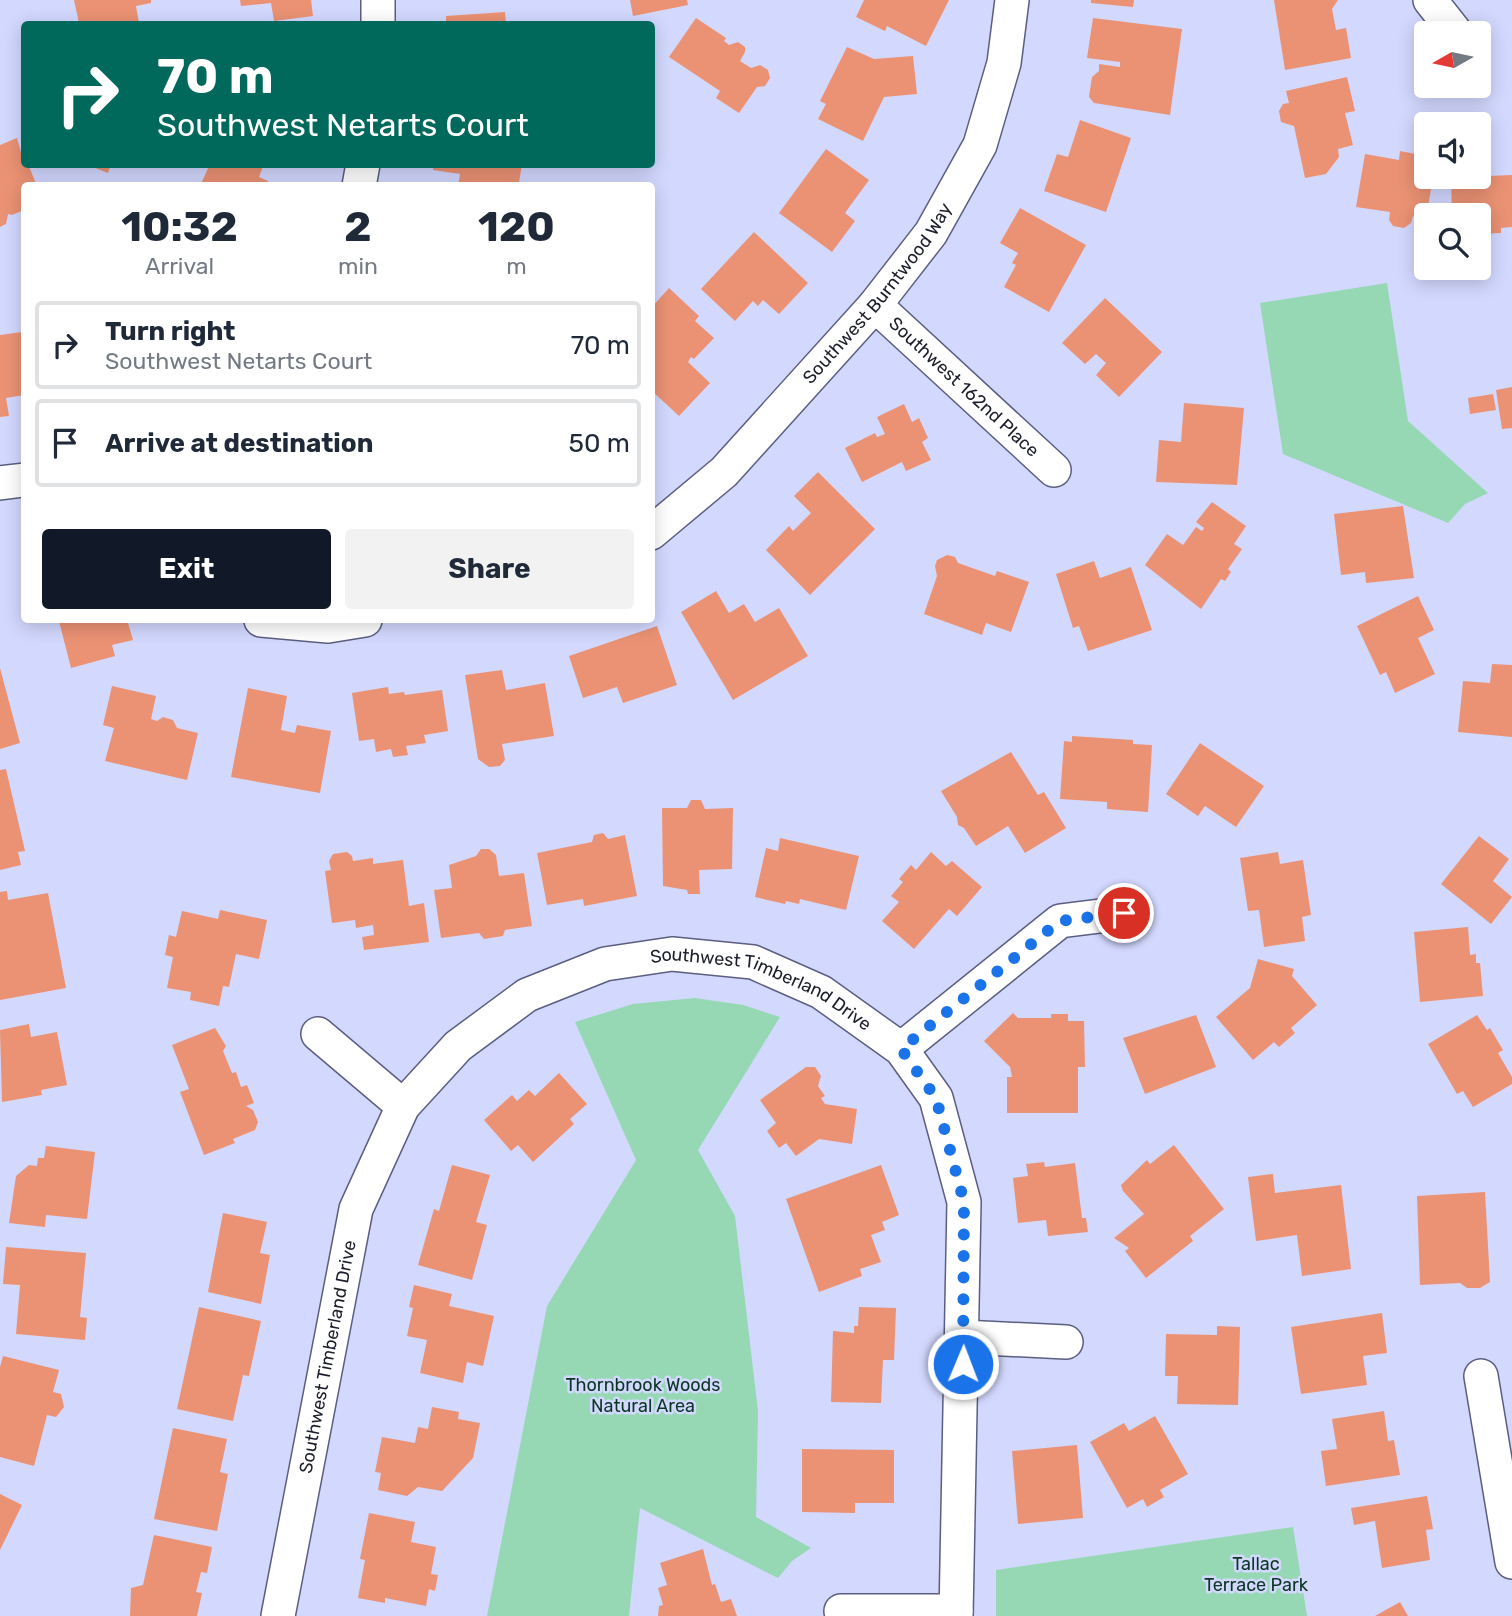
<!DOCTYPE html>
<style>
:root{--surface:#fff;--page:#f2f2f3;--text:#1f2937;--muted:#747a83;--line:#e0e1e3;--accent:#111827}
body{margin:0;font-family:Rubik,sans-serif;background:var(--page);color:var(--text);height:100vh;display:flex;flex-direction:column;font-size:26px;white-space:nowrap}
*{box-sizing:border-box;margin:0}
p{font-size:23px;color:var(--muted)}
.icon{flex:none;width:38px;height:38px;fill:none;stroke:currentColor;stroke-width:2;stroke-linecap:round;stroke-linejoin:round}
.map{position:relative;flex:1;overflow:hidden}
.panel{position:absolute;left:21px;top:182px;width:634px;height:441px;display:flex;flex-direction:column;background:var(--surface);border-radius:7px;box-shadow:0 4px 18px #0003}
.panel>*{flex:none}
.banner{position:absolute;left:21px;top:21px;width:634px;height:147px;border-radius:7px;box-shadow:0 4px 18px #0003;background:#00695c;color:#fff;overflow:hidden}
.needle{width:46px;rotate:261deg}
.fabs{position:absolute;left:1414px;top:21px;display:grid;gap:14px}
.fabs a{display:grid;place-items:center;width:77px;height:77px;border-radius:7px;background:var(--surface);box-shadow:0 4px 18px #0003;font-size:35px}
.pin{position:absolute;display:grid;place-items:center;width:60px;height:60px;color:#fff;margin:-30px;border:4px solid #fff;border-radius:50%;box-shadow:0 2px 7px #0007}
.me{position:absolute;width:77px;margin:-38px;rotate:1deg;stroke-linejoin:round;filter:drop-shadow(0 0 5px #0008)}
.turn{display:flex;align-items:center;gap:24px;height:147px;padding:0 21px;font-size:32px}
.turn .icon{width:91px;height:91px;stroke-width:2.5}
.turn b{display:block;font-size:49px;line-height:60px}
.eta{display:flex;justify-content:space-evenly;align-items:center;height:119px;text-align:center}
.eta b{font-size:42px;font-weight:700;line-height:49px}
.cta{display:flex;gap:14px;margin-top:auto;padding:14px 21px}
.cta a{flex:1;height:80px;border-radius:7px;background:var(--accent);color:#fff;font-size:28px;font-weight:700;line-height:80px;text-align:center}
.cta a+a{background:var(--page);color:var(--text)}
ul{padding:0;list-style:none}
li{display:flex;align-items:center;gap:21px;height:88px;margin:0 14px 10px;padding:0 7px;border:4px solid var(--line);border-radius:7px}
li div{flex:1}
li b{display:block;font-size:26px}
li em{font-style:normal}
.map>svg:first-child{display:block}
.green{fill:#95d8b3}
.building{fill:#eb9274}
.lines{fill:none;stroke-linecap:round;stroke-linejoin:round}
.street-casing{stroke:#5b5e80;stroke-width:36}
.street{stroke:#fff;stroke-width:33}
.route{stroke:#1a73e8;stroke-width:12;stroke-dasharray:0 21.6}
.labels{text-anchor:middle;stroke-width:5;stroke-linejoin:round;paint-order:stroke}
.street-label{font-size:18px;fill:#1c1e2b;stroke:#d3d8ff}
.park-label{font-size:18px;fill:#0b3522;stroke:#d3d8ff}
</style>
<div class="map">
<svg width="1512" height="1616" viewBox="0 0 1512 1616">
<rect width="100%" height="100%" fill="#d3d8ff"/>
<!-- green -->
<path class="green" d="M1387,283L1408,421L1488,493L1465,504L1448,523L1283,454L1260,303Z
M695,998L743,1005L780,1017L698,1150L735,1216L758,1411L756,1517L811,1548L792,1561L778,1578L640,1508L629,1616H487L547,1306L636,1160L575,1022L633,1004Z
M1293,1527L1307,1616H996V1570Z"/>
<!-- building -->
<path class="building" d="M74,0H151V3L136,6L139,23L90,24L89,21L79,23Z
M240,0H311L313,16L274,21L271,3L241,6Z
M630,0H687L688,5L633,16Z
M864,0H949L926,46L887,26L885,31L856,17Z
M1091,0H1134L1133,7L1091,3Z
M1274,0H1338L1332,9L1336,30L1346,28L1351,58L1285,70Z
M505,12L506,24H446V16Z
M696,18L726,38L724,41L729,45L738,42L745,47V52L740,61L751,68L760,65L768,70L770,78L765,86L757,87L739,113L716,98L720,91L669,57Z
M1093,18L1182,29L1170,115L1094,103L1089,97L1092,77L1099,71V64L1120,67V62L1087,58Z
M847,47L874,59L913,56L917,94L884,97L863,141L818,119L826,104L820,101Z
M1347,77L1355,111L1345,113L1353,145L1338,149L1339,157L1326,174L1305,178L1294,126L1281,122L1279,111L1283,104L1289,103L1286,91Z
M1080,120L1131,138L1106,212L1044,191L1057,154L1068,157Z
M17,138L24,164H28L37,186H24V210L12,215L8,214L6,224L0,227V145Z
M1479,145H1488L1489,176L1512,175V227L1501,228V233L1479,234V215H1452L1451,177H1479Z
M826,149L869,180L845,213L855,221L832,252L779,213Z
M1400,151L1426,156V177H1433L1426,219L1413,216L1411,223L1404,228L1393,226L1389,220L1390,212L1356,207L1365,154L1399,160Z
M85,164H111L108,173Z
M210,164H264L259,177L268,181L266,186H200Z
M433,164H522L519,183L510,182L509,186H458L460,174L433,170Z
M1020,208L1086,245L1049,312L1004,287L1016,265L1012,263L1018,253L1000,243Z
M754,232L808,283L779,314L763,300L758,306L753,301L735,321L701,289Z
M669,288L699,316L695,321L714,338L694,359L691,357L688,362L710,383L679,416L651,390V308Z
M1105,298L1162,352L1119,397L1096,375L1106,363L1096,354L1085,364L1062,343Z
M22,332L24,395L6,398L9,416L0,417V335Z
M1512,387V428L1502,429L1496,390Z
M1493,394L1496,410L1470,414L1468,398Z
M1184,403L1244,408L1237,485L1156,482L1159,440L1181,442Z
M904,404L912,422L919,418L928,438L922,442L931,460L906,471L902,462L862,482L845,448L875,433L877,437L885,434L877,417Z
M818,472L875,529L810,595L766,550L789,526L793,531L811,513L794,496Z
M1212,502L1246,526L1234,544L1242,549L1228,569L1231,572L1225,581L1221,579L1201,609L1145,565L1167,534L1183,545L1196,527L1202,531L1204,528L1196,522Z
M1403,506L1414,578L1366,583L1365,572L1341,575L1334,514Z
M947,555L955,557L958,563L995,576L997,571L1029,582L1011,632L986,623L982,635L924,614L937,576L935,566L937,560Z
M1094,561L1100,578L1131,567L1152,630L1088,651L1079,626L1073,628L1056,574Z
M716,591L729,613L744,604L755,622L779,608L808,656L733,700L681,612Z
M1418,596L1434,630L1418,638L1435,674L1395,693L1386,672L1380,675L1357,626Z
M64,620H132L128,623L133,640L112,645L115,656L71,668L59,621Z
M657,626L677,685L623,703L617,687L583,698L569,656Z
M1492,664L1512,665V737L1458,732L1463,681L1490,683Z
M0,668L20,743L0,749Z
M502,670L506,690L545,683L554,736L502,744L505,760L500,766L489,767L478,759L465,675Z
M112,686L156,696L151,719L157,721L163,717L173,720L177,728L198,733L187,780L105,761L114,728L103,725Z
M388,687L389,694L404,692L405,695L442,690L448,731L424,735L426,743L406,746L408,755L393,757L391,749L376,752L374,739L359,741L352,693Z
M248,688L287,696L281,730L295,733L297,725L331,731L320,793L231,777Z
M1072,736L1133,740V744L1152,745L1148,812L1107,809V802L1060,799L1064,741L1072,742Z
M1200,743L1264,786L1236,827L1205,806L1198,816L1166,794Z
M1011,752L1038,795L1044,792L1066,828L1025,853L1008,826L976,846L964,828L958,825L957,817L941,791Z
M6,769L25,851L18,852L21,865L0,870V770Z
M691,800H701L705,809L733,808L732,869L699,870L700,894H688L687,890L663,886L662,808H687Z
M603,833L608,839L625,835L637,896L584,906L583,899L547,905L537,853L592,842L594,835Z
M1479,836L1509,859L1493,881L1512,897L1491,924L1441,884Z
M780,838L859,856L846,910L800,899L799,904L786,901L785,904L755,897L766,848L778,851Z
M481,849H489L496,855L499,876L524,873L532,926L505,930L503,936L484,939L479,933L441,938L434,890L452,888L449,865L476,856Z
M347,852L352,856L353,861L373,858V864L403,860L409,906L424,903L429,942L364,950L362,937L374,935L373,925L356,928L355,920L332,923L325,871L331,870L329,861L333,854Z
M931,852L946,866L952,861L982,887L957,916L949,909L914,949L882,921L899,902L891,896L903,882L899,879L911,865L916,870Z
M1278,852L1280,864L1303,860L1311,915L1302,917L1305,941L1264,947L1259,910L1248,911L1240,858Z
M7,891L8,900L48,893L66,988L0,1000V892Z
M220,910L267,920L259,959L236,954L229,987L223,986L219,1006L190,1000L191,992L167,988L173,957L165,955L169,935L176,937L182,911L218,919Z
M1468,927L1470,955L1476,954V963H1480L1483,996L1420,1002L1414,932Z
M1258,959L1294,969L1292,976L1317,1005L1291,1028L1295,1033L1279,1047L1274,1042L1253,1060L1216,1017L1250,988Z
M1013,1013L1018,1018H1051V1014H1068V1021H1084L1085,1067H1078V1113H1007V1077H1012L1010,1067L984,1041Z
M1196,1015L1216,1067L1145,1094L1123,1038Z
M1477,1015L1487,1030L1490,1028L1503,1050L1498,1053L1512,1077V1084L1473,1107L1463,1091L1457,1094L1428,1044Z
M29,1024L31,1037L57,1032L67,1085L41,1090L42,1095L2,1102L0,1030Z
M215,1028L226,1046L223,1051L232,1073L236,1072L241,1087L247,1085L254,1103L246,1106L253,1110L258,1122L255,1130L233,1139L235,1143L204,1155L180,1092L189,1089L172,1045Z
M806,1067H815L821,1076L818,1086L825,1096L821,1098L825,1104L857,1109L852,1144L819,1139L796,1156L786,1143L779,1148L767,1131L776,1123L760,1100Z
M559,1073L587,1104L570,1119L574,1124L533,1162L518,1145L511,1151L484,1120L512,1095L517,1101L529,1090L535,1096Z
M1174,1145L1224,1209L1190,1236L1193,1241L1146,1278L1125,1251L1129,1248L1114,1238L1144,1214L1123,1191L1121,1185L1147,1160L1150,1164Z
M46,1146L95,1152L87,1219L46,1215L45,1227L9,1223L16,1176L29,1165L37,1166L38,1158H44Z
M1044,1162L1045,1167L1075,1163L1082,1218H1086L1088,1232L1048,1236L1046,1220L1018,1223L1013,1178L1028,1176L1026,1164Z
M452,1165L490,1175L476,1222L487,1225L472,1280L418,1265L434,1209L439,1211Z
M881,1165L899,1215L882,1222L885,1230L871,1235L881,1262L860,1269L862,1276L819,1292L786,1199Z
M1273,1174L1275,1193L1341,1185L1351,1269L1302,1276L1297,1235L1256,1241L1248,1177Z
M1485,1192L1490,1282L1480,1288H1467L1460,1283L1420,1285L1417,1196Z
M223,1213L267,1222L260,1253L270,1255L261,1304L208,1292Z
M6,1247L86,1253L80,1317L87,1318L85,1340L16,1334L20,1285L3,1284Z
M414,1285L452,1294L449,1306L494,1316L483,1366L467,1362L463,1383L420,1373L427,1340L407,1336L413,1308L409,1307Z
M199,1307L261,1321L249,1376L243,1375L233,1421L177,1409Z
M859,1307L896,1308L894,1360H883L881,1403L831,1402L833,1331L854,1333V1326H858Z
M1382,1313L1387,1353L1363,1356L1367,1385L1301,1394L1291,1327Z
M1217,1326L1240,1327L1238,1405L1177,1404L1178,1376H1165L1166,1334L1217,1335Z
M3,1356L59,1370L53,1392L61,1394L64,1407L56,1417L47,1415L34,1466L0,1457V1367Z
M432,1407L459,1412L458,1419L480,1423L473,1458L442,1491L418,1487L407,1496L378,1490L381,1473L375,1472L382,1437L415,1443L418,1427L428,1429Z
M1384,1411L1388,1441L1394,1440L1400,1475L1326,1486L1321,1451L1337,1449L1332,1419Z
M1155,1416L1188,1474L1160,1490L1164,1497L1147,1507L1143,1499L1127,1508L1090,1442L1124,1423L1129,1431Z
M173,1428L227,1439L220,1472L228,1474L217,1531L154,1519Z
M1077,1445L1083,1518L1018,1524L1012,1451Z
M802,1449L894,1450V1503H855V1513L802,1512Z
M0,1494L22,1505L0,1550Z
M1427,1496L1433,1529L1426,1530L1430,1560L1382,1568L1375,1521L1354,1525L1351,1508Z
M369,1513L415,1522L411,1542L436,1547L431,1574L438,1575L435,1591L429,1589L426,1606L385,1598V1603L358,1598L365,1560L360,1559Z
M154,1535L212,1547L207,1573L201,1572L196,1592L202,1593L197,1616H130L131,1588L143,1585Z
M703,1549L712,1585L715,1584L721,1602L731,1599L737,1616H658L659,1606L663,1605L658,1588L667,1585L660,1563Z
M1400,1602L1408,1616H1375Z"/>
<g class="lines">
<defs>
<g id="street">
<path d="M1430,0L1456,33"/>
<path d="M378,24V0"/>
<path d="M359,186L363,164"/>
<path id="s1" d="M875,305L1054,470"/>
<path d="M0,483L24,480"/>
<path id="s2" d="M651,533L724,472L875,305L931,233L980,145L1004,63L1012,0"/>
<path d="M261,620L328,626L365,620"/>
<path d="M318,1034L403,1106"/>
<path d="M901,1049L1060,921L1124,913"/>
<path d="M963,1337L1066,1342"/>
<path d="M1481,1376L1512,1562"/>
<path d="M841,1611H956"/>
<path id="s3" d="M278,1616L356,1209L403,1106L458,1046L527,995L605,964L672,954L753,962L821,992L901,1049L936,1098L964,1202L956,1616"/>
</g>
</defs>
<!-- street casing -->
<use href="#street" class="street-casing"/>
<!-- street -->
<use href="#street" class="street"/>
</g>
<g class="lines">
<!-- route -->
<path class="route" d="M963,1364L964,1202L936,1098L901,1049L1060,921L1124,913"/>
</g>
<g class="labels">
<!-- street labels -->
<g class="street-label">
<text dy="6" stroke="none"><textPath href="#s2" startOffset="331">Southwest Burntwood Way</textPath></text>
<text dy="6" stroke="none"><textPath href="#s1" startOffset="121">Southwest 162nd Place</textPath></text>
<text dy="6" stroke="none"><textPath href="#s3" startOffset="943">Southwest Timberland Drive</textPath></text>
<text dy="6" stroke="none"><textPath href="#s3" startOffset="264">Southwest Timberland Drive</textPath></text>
</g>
<!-- park labels -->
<g class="park-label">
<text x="643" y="1391">Thornbrook Woods<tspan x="643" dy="21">Natural Area</tspan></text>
<text x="1256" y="1570">Tallac<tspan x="1256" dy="21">Terrace Park</tspan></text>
</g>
</g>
</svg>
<div class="fabs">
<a><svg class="needle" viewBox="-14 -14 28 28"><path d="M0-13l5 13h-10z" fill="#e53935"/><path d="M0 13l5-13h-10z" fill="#747a83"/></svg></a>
<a><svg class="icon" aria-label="sound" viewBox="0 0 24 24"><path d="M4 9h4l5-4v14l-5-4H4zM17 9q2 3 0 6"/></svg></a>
<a><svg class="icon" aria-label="search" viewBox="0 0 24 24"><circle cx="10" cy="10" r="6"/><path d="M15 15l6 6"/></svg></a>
</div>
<div class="pin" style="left:1124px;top:913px;background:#d93025"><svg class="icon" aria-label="arrive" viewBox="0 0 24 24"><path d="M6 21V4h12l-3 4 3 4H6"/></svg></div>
<svg class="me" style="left:963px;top:1364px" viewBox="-20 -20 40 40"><circle r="17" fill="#1a73e8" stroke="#fff" stroke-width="3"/><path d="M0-11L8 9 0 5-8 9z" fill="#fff"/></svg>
<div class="banner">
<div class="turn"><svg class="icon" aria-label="right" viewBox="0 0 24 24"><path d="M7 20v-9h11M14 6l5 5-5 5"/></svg><div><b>70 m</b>Southwest Netarts Court</div></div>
</div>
<section class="panel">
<div class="eta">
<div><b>10:32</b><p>Arrival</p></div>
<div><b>2</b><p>min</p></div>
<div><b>120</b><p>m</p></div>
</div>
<ul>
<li><svg class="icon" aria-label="right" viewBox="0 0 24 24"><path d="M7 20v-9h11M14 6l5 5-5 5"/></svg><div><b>Turn right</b><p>Southwest Netarts Court</p></div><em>70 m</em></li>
<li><svg class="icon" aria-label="arrive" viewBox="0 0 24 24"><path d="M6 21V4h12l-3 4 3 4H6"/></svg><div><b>Arrive at destination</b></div><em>50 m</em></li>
</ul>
<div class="cta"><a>Exit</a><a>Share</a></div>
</section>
</div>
